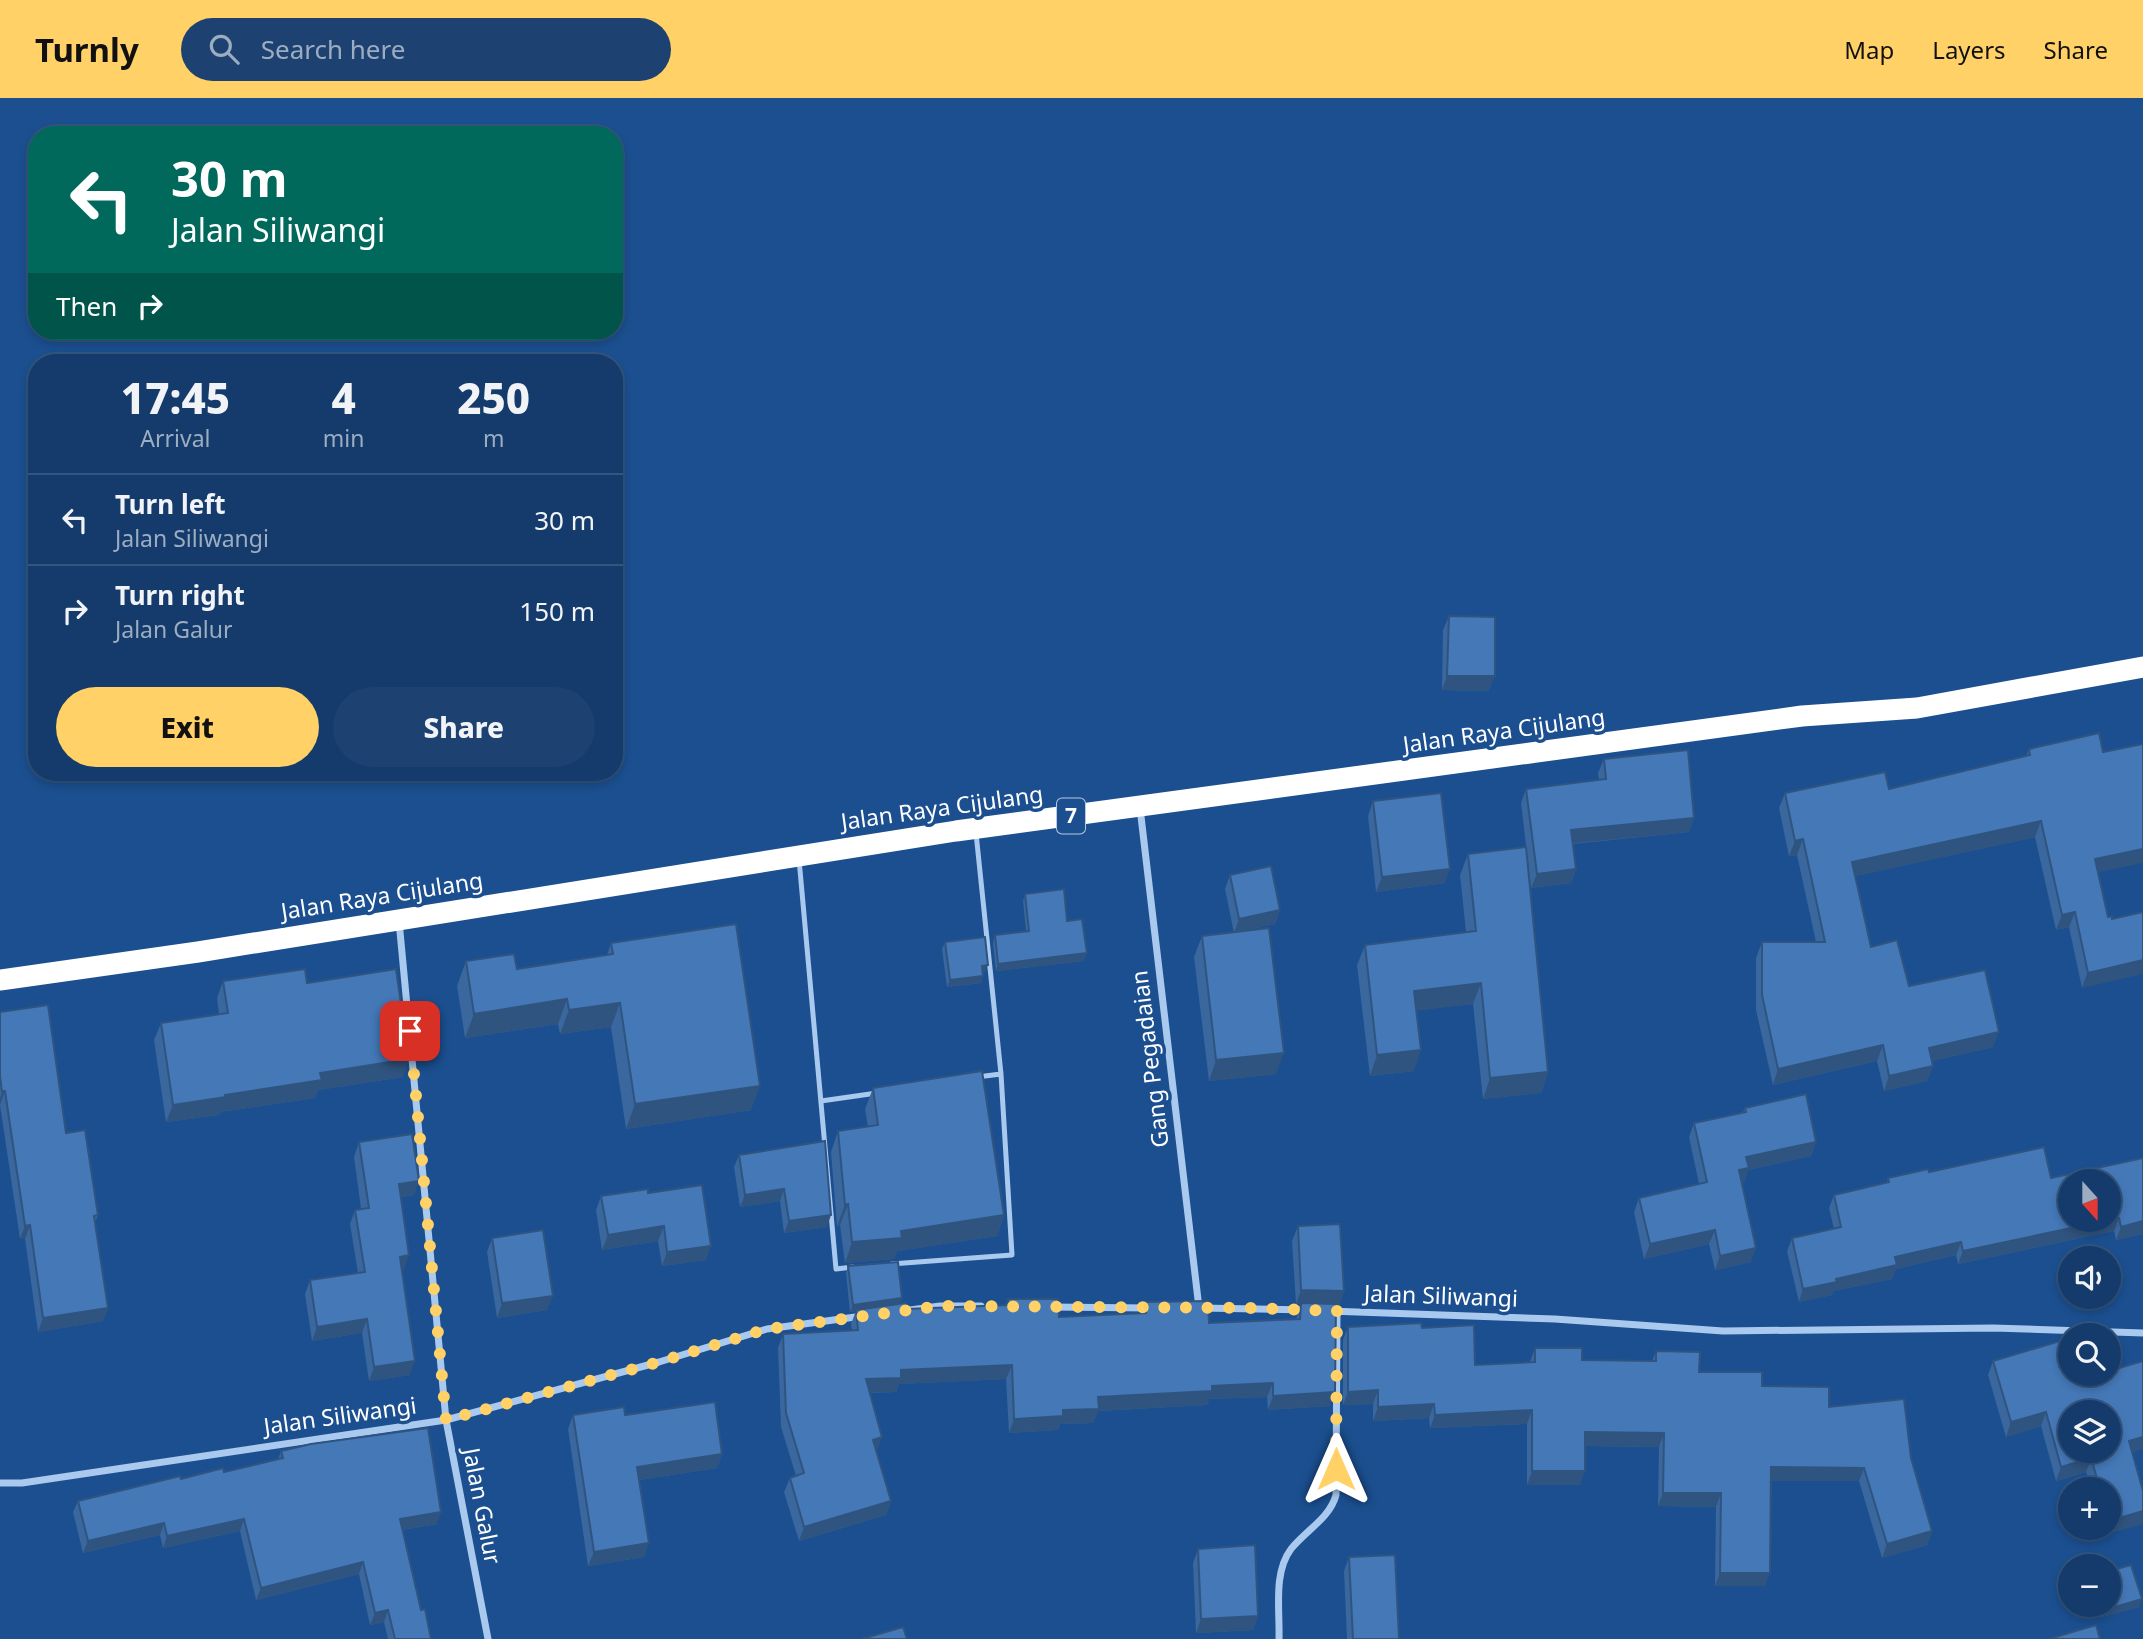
<!DOCTYPE html>
<meta charset="utf-8">
<style>
:root{--surface:#143b6b;--page:#1d4271;--text:#f1f3f6;--muted:#9dadc1;--line:#33557e;--accent:#ffd166}
body{margin:0;font-family:"Noto Sans",sans-serif;background:var(--page);color:var(--text);height:100vh;display:flex;flex-direction:column;font-size:26px;white-space:nowrap}
*{box-sizing:border-box;margin:0}
p{font-size:23px;color:var(--muted)}
.icon{flex:none;width:38px;height:38px;fill:none;stroke:currentColor;stroke-width:2;stroke-linecap:round;stroke-linejoin:round}
.map{position:relative;flex:1;overflow:hidden}
.panel{position:absolute;left:28px;top:256px;width:595px;height:427px;display:flex;flex-direction:column;background:var(--surface);border-radius:28px;box-shadow:0 4px 10px #0003,0 0 0 2px var(--line)}
.panel>*{flex:none}
.top-card{position:absolute;left:28px;top:28px;width:595px;height:214px;border-radius:28px;box-shadow:0 4px 10px #0003,0 0 0 2px var(--line);background:#00695c;color:#fff;overflow:hidden}
.needle{width:46px;rotate:159deg}
.fabs{position:absolute;left:2058px;top:1071px;display:grid;gap:14px}
.fabs a{display:grid;place-items:center;width:63px;height:63px;border-radius:50%;background:var(--surface);box-shadow:0 4px 10px #0003,0 0 0 2px var(--line);font-size:35px}
.pin{position:absolute;display:grid;place-items:center;width:60px;height:60px;color:#fff;margin:-30px;border-radius:14px;box-shadow:0 4px 10px #0006}
.me{position:absolute;width:77px;margin:-38px;rotate:0deg;stroke-linejoin:round;filter:drop-shadow(0 0 5px #0008)}
.turn{display:flex;align-items:center;gap:24px;height:147px;padding:0 28px;font-size:32px}
.turn .icon{width:91px;height:91px;stroke-width:2.5}
.turn b{display:block;font-size:49px;line-height:60px}
.then{display:flex;align-items:center;height:66px;padding:0 28px;background:#0003;gap:14px;font-size:26px}
.eta{display:flex;justify-content:space-evenly;align-items:center;height:119px;text-align:center}
.eta b{font-size:42px;font-weight:800;line-height:49px}
.button{display:flex;gap:14px;margin-top:auto;padding:14px 28px}
.button a{flex:1;height:80px;border-radius:42px;background:var(--accent);color:#111;font-size:28px;font-weight:800;line-height:80px;text-align:center}
.button a+a{background:var(--page);color:var(--text)}
ul{padding:0;list-style:none}
li{display:flex;align-items:center;gap:21px;height:91px;padding:0 28px;border-top:2px solid var(--line)}
li div{flex:1}
li b{display:block;font-size:26px}
li em{font-style:normal}
header{display:flex;align-items:center;gap:42px;box-sizing:border-box;height:98px;padding:0 35px;background:var(--accent);color:#111}
header strong{font-size:33px}
nav{display:flex;gap:38px;margin-inline-start:auto;font-size:24px}
.search{width:490px;height:63px;background:var(--page);display:flex;align-items:center;gap:18px;box-sizing:border-box;padding:0 24px;border-radius:38px;color:var(--muted);font-size:26px}
.map>svg:first-child{display:block}
.lines{fill:none;stroke-linecap:round;stroke-linejoin:round}
.lane{stroke:#a9c9ee;stroke-width:5}
.street{stroke:#a9c9ee;stroke-width:7}
.highway{stroke:#fff;stroke-width:21}
.wall{fill:#3a679d}
.shaded-wall{fill:#305480}
.building{fill:#4478b7;stroke:#305480;stroke-width:2;fill-rule:evenodd}
.route{stroke:#ffd166;stroke-width:12;stroke-dasharray:0 21.6}
.labels{text-anchor:middle;stroke-width:7;stroke-linejoin:round;paint-order:stroke}
.shield{fill:#1b4f8f;stroke:#bbcadd;stroke-width:2}
.shield-label{font-size:21px;font-weight:bold;fill:#fff}
.street-label{font-size:23px;fill:#fff;stroke:#1b4f8f}
</style>
<header>
<strong>Turnly</strong>
<div class="search"><svg class="icon" aria-label="search" viewBox="0 0 24 24"><circle cx="10" cy="10" r="6"/><path d="M15 15l6 6"/></svg>Search here</div>
<nav><a>Map</a><a>Layers</a><a>Share</a></nav>
</header>
<div class="map">
<svg width="2143" height="1541" viewBox="0 0 2143 1541">
<rect width="100%" height="100%" fill="#1b4f8f"/>
<g class="lines">
<!-- lane -->
<path class="lane" d="M976,735L1001,976L977,979
M799,761L836,1171L853,1169
M821,1003L877,995
M891,1166L1012,1157L1001,976"/>
<!-- street -->
<path class="street" d="M1140,710L1199,1210
M399,823L446,1322L488,1541
M1049,1209L1149,1210
M1200,1210L1307,1212
M910,1212L940,1208H981
M1329,1213L1555,1221L1723,1233L1993,1230L2143,1235
M0,1385H22L446,1322L659,1264L767,1231L863,1218
M1279,1541C1280,1512 1273,1475 1291,1451C1305,1433 1330,1420 1336,1397L1337,1213"/>
<!-- highway -->
<path class="highway" d="M0,882L198,854L956,733L1802,618L1917,610L2143,569"/>
</g>
<!-- wall -->
<path class="wall" d="M1449,518L1489,593L1442,592L1443,532Z
M2029,651L2098,775L2108,819L2082,890L2069,829L2056,832L2035,739L1855,778L1871,849L1909,888L1993,949L1932,963L1933,968L1927,983L1884,993L1877,963L1773,987L1756,912V860L1762,844H1816L1797,757L1789,758L1779,710L1785,695L1889,691L2026,658Z
M1604,661L1694,720L1689,734L1573,746L1576,771L1571,785L1531,790L1521,705L1526,691L1599,682L1598,675Z
M1373,703L1445,785L1376,794L1368,718Z
M1468,756L1548,974L1541,995L1483,1001L1473,906L1416,912L1414,973L1370,978L1357,867L1365,847L1466,834L1460,777Z
M1230,777L1280,812L1275,826L1238,834L1276,976L1209,983L1194,859L1202,838L1234,835L1225,791Z
M1025,796L1067,823L1084,863L996,873L993,845L995,837L1026,833L1023,803Z
M945,844L985,874L983,875L981,885L947,889L942,851Z
M611,845L751,1012L626,1031L611,929L560,936L558,926L465,940L457,888L466,863L517,871L607,857Z
M223,883L307,885L403,979L318,992L315,1000L220,1014L219,1017L166,1024L154,942L161,925L219,916L217,900Z
M0,914L66,1035L98,1117L95,1125L108,1210L103,1223L38,1234L25,1141H20L0,1007Z
M873,990L1004,1117L997,1138L897,1153L894,1161L845,1165L840,1127L837,1128L831,1054L838,1033L868,1029L865,1011Z
M1745,1010L1816,1044L1811,1058L1748,1072L1744,1084L1742,1085L1751,1164L1715,1172L1709,1146L1644,1161L1634,1114L1639,1100L1699,1086L1689,1039L1694,1025L1743,1014Z
M825,1043L827,1129L784,1135L780,1103L740,1109L734,1069L739,1057Z
M359,1044L414,1097L401,1099L404,1172H402L410,1277L369,1283L362,1235L312,1243L305,1196L310,1182L358,1175L350,1126L355,1112L361,1111L354,1059Z
M2143,1060V1136L2116,1142L2114,1133L1958,1166L1956,1157L1896,1171L1892,1181L1833,1193L1832,1197L1799,1204L1787,1153L1792,1140L1834,1131L1829,1110L1834,1097L1887,1084L1888,1080L1929,1074L2051,1080Z
M648,1095L706,1162L662,1168L658,1143L602,1152L596,1112L601,1098Z
M1298,1128L1344,1193L1339,1207H1336L1330,1308L1268,1312L1267,1299L1209,1301L1207,1307L1098,1313L1093,1325L1060,1326L1058,1332L1009,1335L1006,1281L899,1286L896,1294L869,1295L876,1353L891,1403L886,1417L799,1443L784,1394L790,1380L796,1378L781,1329L778,1250L783,1236L852,1232L851,1226L856,1213L850,1214L846,1175L848,1168L902,1200L899,1206L906,1211L1006,1207L1008,1201L1059,1219L1141,1215L1145,1204L1209,1225L1296,1221L1301,1206H1296L1292,1143Z
M492,1140L547,1212L497,1220L487,1154Z
M1348,1229L1422,1230L1475,1267L1530,1264L1535,1250L1582,1262L1652,1263L1656,1253L1699,1274L1762,1288L1829,1309L1911,1360L1932,1433L1927,1447L1882,1460L1859,1383H1771L1765,1488H1715L1716,1409L1658,1408L1659,1349L1585,1348L1580,1387H1527V1326L1430,1330L1429,1320L1373,1323V1306L1343,1307V1242Z
M1993,1263L2132,1354L2143,1393L2104,1437L2102,1430H2109V1391H2091L2086,1374L2056,1383L2041,1328L2006,1339L1988,1277Z
M573,1317H625L722,1356L717,1370L639,1382L644,1459L588,1468L568,1331Z
M281,1353L437,1426L402,1432L421,1512L431,1541H388L384,1524L370,1527L359,1476L256,1502L240,1433L163,1450L160,1437L83,1455L73,1414L78,1403L181,1381L224,1374L278,1361Z
M1198,1451L1258,1518L1253,1532L1196,1535L1193,1465Z
M1349,1459L1399,1541H1347L1344,1473Z
M2099,1507H2109L2139,1509L2102,1519Z"/>
<!-- shaded-wall -->
<path class="shaded-wall" d="M1447,578H1495L1489,593L1442,592Z
M1694,720L1689,734L1566,746L1571,732Z
M2041,723L2035,739L1847,780L1852,764Z
M1803,741L1797,757L1789,758L1795,743Z
M2143,751V765L2089,776L2095,761Z
M1450,771L1445,785L1376,794L1382,779Z
M1576,771L1571,785L1531,790L1537,776Z
M1280,812L1275,826L1234,835L1239,821Z
M2075,814L2069,829L2056,832L2062,817Z
M1087,855L1084,863L996,873L998,866Z
M2143,862V876L2082,890L2088,875Z
M988,867L985,874L979,875L982,868Z
M983,878L981,885L947,889L950,882Z
M1481,885L1473,906L1407,914L1414,893Z
M567,901L558,926L465,940L474,916Z
M620,905L611,929L560,936L569,912Z
M1999,934L1993,949L1923,965L1929,950Z
M1883,947L1877,963L1773,987L1778,971Z
M1421,952L1414,973L1370,978L1377,957Z
M1284,955L1276,976L1209,983L1216,962Z
M409,961L403,979L318,992L315,1000L220,1014L219,1017L166,1024L173,1007L320,975Z
M1933,968L1927,983L1884,993L1889,978Z
M1548,974L1541,995L1483,1001L1490,980Z
M760,988L751,1012L626,1031L635,1006Z
M5,993L0,1007V1000L2,994Z
M1816,1044L1811,1058L1748,1072L1744,1084L1734,1087L1739,1072L1746,1059Z
M419,1083L414,1097L394,1100L399,1086Z
M784,1091L780,1103L740,1109L745,1097Z
M848,1106L840,1127L837,1128L845,1107Z
M831,1117L827,1129L784,1135L789,1123Z
M1004,1117L997,1138L897,1153L894,1161L845,1165L852,1144L901,1133Z
M2119,1120L2114,1133L1958,1166L1963,1153Z
M2143,1123V1136L2116,1142L2121,1129Z
M30,1127L25,1141H20L25,1128Z
M664,1128L658,1143L602,1152L608,1137Z
M1715,1132L1709,1146L1644,1161L1650,1146Z
M1961,1144L1956,1157L1896,1171L1892,1181L1833,1193L1832,1197L1799,1204L1803,1191L1836,1181L1895,1159Z
M711,1148L706,1162L662,1168L667,1154Z
M1756,1150L1751,1164L1715,1172L1720,1158Z
M409,1157L404,1172L394,1173L400,1159Z
M1301,1192L1344,1193L1339,1207L1296,1206Z
M553,1198L547,1212L497,1220L502,1205Z
M902,1200L899,1207L850,1214L853,1207Z
M108,1210L103,1223L38,1234L43,1220Z
M367,1221L362,1235L312,1243L317,1229Z
M415,1263L410,1277L369,1283L374,1269Z
M1012,1267L1006,1281L899,1286L896,1294L861,1295L866,1281L901,1272Z
M1273,1285L1267,1299L1209,1301L1207,1307L1098,1313L1093,1325L1060,1326L1058,1332L1009,1335L1014,1321L1063,1312L1098,1299L1212,1288Z
M1378,1292L1373,1306L1343,1307L1348,1294Z
M1335,1294L1330,1308L1268,1312L1273,1298Z
M1434,1306L1429,1320L1373,1323L1378,1309Z
M1532,1312L1527,1326L1430,1330L1435,1317Z
M2046,1314L2041,1328L2006,1339L2011,1324Z
M1585,1334L1664,1335L1659,1349L1580,1348Z
M882,1339L877,1353L868,1356L873,1342Z
M2143,1339V1351L2123,1357L2129,1343Z
M722,1356L717,1370L632,1383L637,1369Z
M2091,1360L2086,1374L2056,1383L2061,1369Z
M1771,1369L1864,1370L1859,1383H1766Z
M1532,1373H1585L1580,1387H1527Z
M1663,1395H1721L1716,1409L1658,1408Z
M891,1403L886,1417L799,1443L804,1429Z
M2143,1413V1426L2104,1437L2106,1430H2109V1423Z
M441,1414L437,1426L395,1433L400,1421Z
M244,1421L240,1433L163,1450L167,1438Z
M164,1425L160,1437L83,1455L88,1443Z
M1932,1433L1927,1447L1882,1460L1887,1446Z
M649,1445L644,1459L588,1468L594,1454Z
M363,1464L359,1476L256,1502L261,1490Z
M1720,1475H1770L1765,1488H1715Z
M2142,1501L2139,1509L2102,1519L2105,1512Z
M388,1512L384,1524L370,1527L375,1515Z
M1258,1518L1253,1532L1196,1535L1201,1521Z"/>
<!-- building -->
<path class="building" d="M1449,518L1495,519V578H1447Z
M2099,635L2103,654L2143,646V751L2095,761L2108,819L2112,818V821L2143,814V862L2088,875L2075,814L2062,817L2041,723L1852,764L1871,849L1897,842L1909,888L1985,872L1999,934L1929,950L1933,968L1889,978L1883,947L1778,971L1762,897V844H1825L1803,741L1795,743L1785,695L1885,674L1889,691L2030,657L2029,651Z
M1688,652L1694,720L1571,732L1576,771L1537,776L1526,691L1606,681L1604,661Z
M1441,695L1450,771L1382,779L1373,703Z
M1526,749L1548,974L1490,980L1481,885L1414,893L1421,952L1377,957L1365,847L1476,833L1468,756Z
M1271,768L1280,812L1239,821L1230,777Z
M1064,791L1067,823L1082,821L1087,855L998,866L995,837L1029,833L1025,796Z
M736,826L760,988L635,1006L620,905L569,912L567,901L474,916L466,863L514,856L517,871L613,856L611,845Z
M1269,830L1284,955L1216,962L1202,838Z
M985,839L988,867L982,868L983,878L950,882L945,844Z
M305,871L307,885L396,871L409,961L320,975L322,982L225,997L226,999L173,1007L161,925L228,915L223,883Z
M48,907L66,1035L85,1032L98,1117L94,1118L108,1210L43,1220L30,1127L25,1128L5,993L2,994L0,978V914Z
M982,973L1004,1117L901,1133L902,1140L852,1144L848,1106L845,1107L838,1033L878,1027L873,990Z
M1806,996L1816,1044L1746,1059L1749,1070L1739,1072L1756,1150L1720,1158L1715,1132L1650,1146L1639,1100L1707,1084L1694,1025L1746,1014L1745,1010Z
M412,1036L419,1083L399,1086L409,1157L400,1159L415,1263L374,1269L367,1221L317,1229L310,1182L365,1174L355,1112L369,1110L359,1044Z
M825,1043L831,1117L789,1123L784,1091L745,1097L739,1057Z
M2044,1049L2051,1080L2143,1060V1123L2121,1129L2119,1120L2109,1122V1083H2070V1122H2109L1963,1153L1961,1144L1895,1159L1897,1167L1836,1181L1837,1184L1803,1191L1792,1140L1841,1129L1834,1097L1889,1084L1888,1080L1928,1071L1929,1074Z
M702,1087L711,1148L667,1154L664,1128L608,1137L601,1098L648,1091V1095Z
M1340,1126L1344,1193L1301,1192L1298,1128Z
M543,1132L553,1198L502,1205L492,1140Z
M898,1164L902,1200L853,1207L848,1168Z
M1008,1201H1058L1059,1219L1146,1215L1145,1204L1208,1203L1209,1225L1300,1221L1301,1205L1336,1206L1335,1294L1273,1298V1285L1212,1288V1293L1098,1299L1099,1311L1063,1312V1318L1014,1321L1012,1267L901,1272V1280L866,1281L882,1339L873,1342L891,1403L804,1429L790,1380L804,1375L786,1315L783,1236L858,1232L856,1212L905,1205L906,1211L1008,1207Z
M1421,1225L1422,1230L1474,1227L1475,1267L1535,1264V1250H1582V1262L1656,1263V1253L1700,1254L1699,1274H1762V1288L1829,1289V1309L1904,1301L1911,1360L1932,1433L1887,1446L1864,1370L1771,1369L1770,1475H1720L1721,1395H1663L1664,1335L1585,1334V1373H1532V1312L1435,1317L1434,1306L1378,1309V1292L1348,1294V1229Z
M2070,1240V1276H2109V1273L2143,1263V1339L2129,1343L2143,1393V1413L2109,1423V1391H2100L2091,1360L2061,1369L2046,1314L2011,1324L1993,1263ZM2070,1314H2109V1353H2070Z
M715,1304L722,1356L637,1369L649,1445L594,1454L573,1317L624,1309L625,1317Z
M428,1330L441,1414L400,1421L421,1512L425,1511L431,1541H395L388,1512L375,1515L363,1464L261,1490L244,1421L167,1438L164,1425L88,1443L78,1403L180,1378L181,1381L223,1370L224,1374L283,1360L281,1353L311,1346Z
M1255,1447L1258,1518L1201,1521L1198,1451Z
M1395,1457L1399,1541H1353L1349,1459Z
M2131,1467L2142,1501L2105,1512L2103,1507H2109V1473Z
M2096,1527L2100,1541H2049Z
M903,1529L907,1541H862Z"/>
<g class="lines">
<!-- route -->
<path class="route" d="M410,933L446,1322L659,1264L767,1231L940,1208L1254,1210L1337,1213L1336,1371"/>
</g>
<g class="labels">
<!-- shield labels -->
<rect class="shield" x="1057" y="700.5" width="28" height="35" rx="5"/>
<g class="shield-label">
<text x="1071" y="725">7</text>
</g>
<!-- street labels -->
<g class="street-label">
<text transform="translate(1504 633) rotate(-8)" y="8">Jalan Raya Cijulang</text>
<text transform="translate(942 710) rotate(-8)" y="8">Jalan Raya Cijulang</text>
<text transform="translate(382 798) rotate(-9)" y="8">Jalan Raya Cijulang</text>
<text transform="translate(1150 961) rotate(-97)" y="8">Gang Pegadaian</text>
<text transform="translate(1441 1198) rotate(2)" y="8">Jalan Siliwangi</text>
<text transform="translate(340 1318) rotate(-8)" y="8">Jalan Siliwangi</text>
<text transform="translate(482 1408) rotate(79)" y="8">Jalan Galur</text>
</g>
</g>
</svg>
<div class="fabs">
<a><svg class="needle" viewBox="-14 -14 28 28"><path d="M0-13l5 13h-10z" fill="#e53935"/><path d="M0 13l5-13h-10z" fill="#9dadc1"/></svg></a>
<a><svg class="icon" aria-label="sound" viewBox="0 0 24 24"><path d="M4 9h4l5-4v14l-5-4H4zM17 9q2 3 0 6"/></svg></a>
<a><svg class="icon" aria-label="search" viewBox="0 0 24 24"><circle cx="10" cy="10" r="6"/><path d="M15 15l6 6"/></svg></a>
<a><svg class="icon" aria-label="layers" viewBox="0 0 24 24"><path d="M12 4l9 5-9 5-9-5zM3 14l9 5 9-5"/></svg></a>
<a>+</a>
<a>−</a>
</div>
<div class="pin" style="left:410px;top:933px;background:#d93025"><svg class="icon" aria-label="arrive" viewBox="0 0 24 24"><path d="M6 21V4h12l-3 4 3 4H6"/></svg></div>
<svg class="me" style="left:1336px;top:1371px" viewBox="-20 -20 40 40"><path d="M0-17L14 15 0 8-14 15z" fill="#ffd166" stroke="#fff" stroke-width="4"/></svg>
<div class="top-card">
<div class="turn"><svg class="icon" aria-label="left" viewBox="0 0 24 24"><path d="M17 20v-9H6M10 6l-5 5 5 5"/></svg><div><b>30 m</b>Jalan Siliwangi</div></div>
<div class="then">Then<svg class="icon" aria-label="right" viewBox="0 0 24 24"><path d="M7 20v-9h11M14 6l5 5-5 5"/></svg></div>
</div>
<section class="panel">
<div class="eta">
<div><b>17:45</b><p>Arrival</p></div>
<div><b>4</b><p>min</p></div>
<div><b>250</b><p>m</p></div>
</div>
<ul>
<li><svg class="icon" aria-label="left" viewBox="0 0 24 24"><path d="M17 20v-9H6M10 6l-5 5 5 5"/></svg><div><b>Turn left</b><p>Jalan Siliwangi</p></div><em>30 m</em></li>
<li><svg class="icon" aria-label="right" viewBox="0 0 24 24"><path d="M7 20v-9h11M14 6l5 5-5 5"/></svg><div><b>Turn right</b><p>Jalan Galur</p></div><em>150 m</em></li>
</ul>
<div class="button"><a>Exit</a><a>Share</a></div>
</section>
</div>
